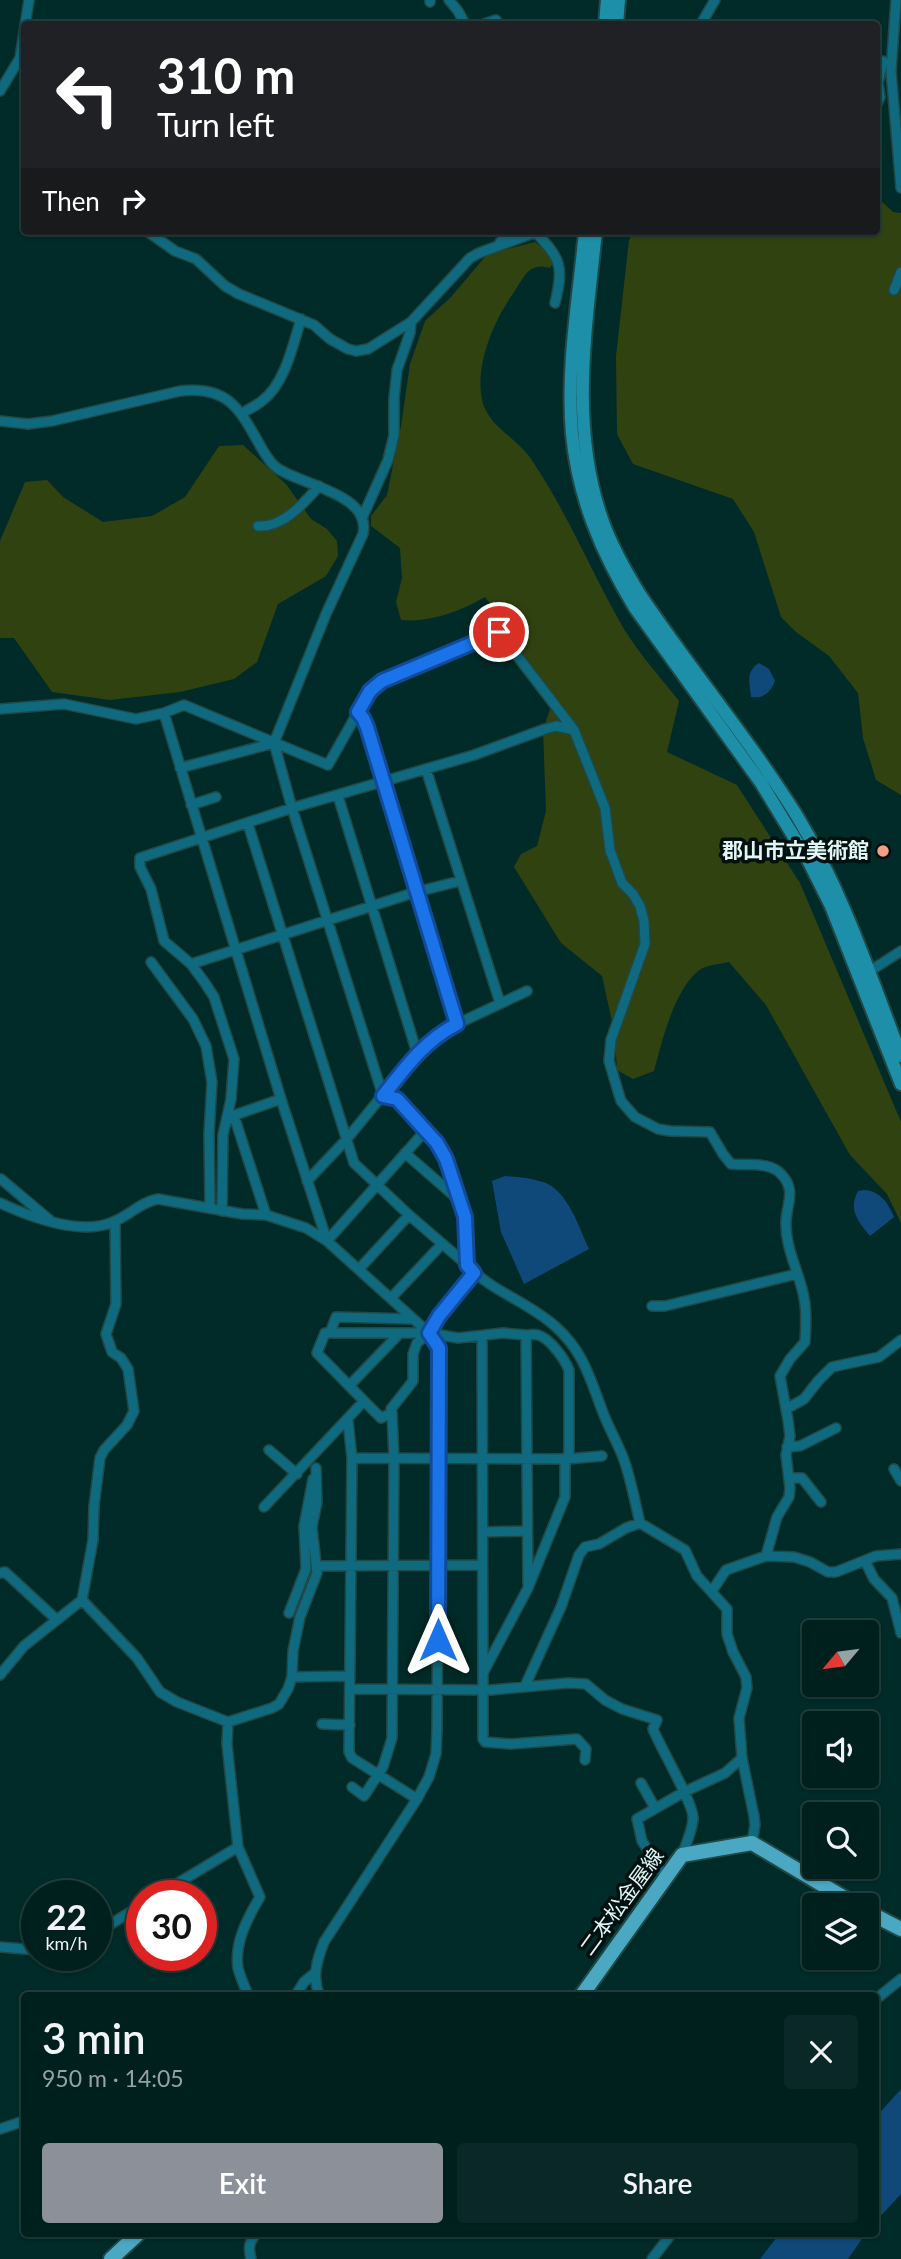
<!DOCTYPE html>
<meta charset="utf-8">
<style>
:root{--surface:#00201e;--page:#0a2827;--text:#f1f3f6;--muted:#95a3a4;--line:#223e3c;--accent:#8c9099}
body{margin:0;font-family:Lato,"Noto Sans JP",sans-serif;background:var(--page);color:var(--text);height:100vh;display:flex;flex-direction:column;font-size:26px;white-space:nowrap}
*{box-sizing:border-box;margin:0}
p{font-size:23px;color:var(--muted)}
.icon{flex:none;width:38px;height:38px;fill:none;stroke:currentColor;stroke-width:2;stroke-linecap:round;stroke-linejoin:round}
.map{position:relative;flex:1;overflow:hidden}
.sheet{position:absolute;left:21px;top:1992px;width:858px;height:245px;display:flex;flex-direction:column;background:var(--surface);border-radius:7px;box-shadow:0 2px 5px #0004,0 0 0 2px var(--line)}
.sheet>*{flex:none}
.top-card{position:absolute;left:21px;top:21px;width:859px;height:214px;border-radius:7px;box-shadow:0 2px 5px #0004,0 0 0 2px var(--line);background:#202124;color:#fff;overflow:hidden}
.needle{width:46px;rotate:241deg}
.controls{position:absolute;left:802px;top:1620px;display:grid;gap:14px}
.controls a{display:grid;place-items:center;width:77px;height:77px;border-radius:7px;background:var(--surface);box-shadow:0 2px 5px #0004,0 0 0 2px var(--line);font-size:35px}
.speed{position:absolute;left:21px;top:1880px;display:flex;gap:14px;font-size:35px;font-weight:700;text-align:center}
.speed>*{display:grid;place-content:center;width:91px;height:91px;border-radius:50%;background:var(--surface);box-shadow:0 2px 5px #0004,0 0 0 2px var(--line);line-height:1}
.speed small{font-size:18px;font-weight:400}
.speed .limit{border:10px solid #d22;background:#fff;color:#111}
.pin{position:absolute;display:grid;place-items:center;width:60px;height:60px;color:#fff;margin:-30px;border:4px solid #fff;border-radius:50%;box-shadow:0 2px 7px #0007}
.me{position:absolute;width:77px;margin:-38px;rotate:0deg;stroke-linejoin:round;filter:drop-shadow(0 0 5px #0008)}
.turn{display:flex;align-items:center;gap:24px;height:147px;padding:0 21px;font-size:32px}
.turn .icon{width:91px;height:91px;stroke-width:2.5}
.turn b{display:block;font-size:49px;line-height:60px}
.then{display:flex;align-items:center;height:66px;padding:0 21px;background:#0003;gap:14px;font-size:26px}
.round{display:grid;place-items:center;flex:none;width:74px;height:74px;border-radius:7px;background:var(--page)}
.headline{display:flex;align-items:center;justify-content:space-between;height:119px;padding:0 21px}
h1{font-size:42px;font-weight:600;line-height:52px}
.cta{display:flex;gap:14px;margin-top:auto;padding:14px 21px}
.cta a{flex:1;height:80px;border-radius:7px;background:var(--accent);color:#fff;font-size:28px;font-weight:600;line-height:80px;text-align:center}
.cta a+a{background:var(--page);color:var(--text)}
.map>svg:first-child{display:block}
.green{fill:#314211}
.water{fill:#0e497a}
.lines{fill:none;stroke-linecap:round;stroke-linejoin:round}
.street-casing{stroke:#204845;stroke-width:12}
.secondary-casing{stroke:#204845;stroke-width:16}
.primary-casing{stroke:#204845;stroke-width:18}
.street{stroke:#0f6a7f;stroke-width:9}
.secondary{stroke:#1e8fa9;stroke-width:12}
.primary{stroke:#4ba8c2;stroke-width:14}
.route-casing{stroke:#114b97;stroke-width:18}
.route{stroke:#1a73e8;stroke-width:12}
.poi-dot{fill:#f49e8a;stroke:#02110f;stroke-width:2.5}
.labels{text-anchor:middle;stroke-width:7;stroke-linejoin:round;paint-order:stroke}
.poi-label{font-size:21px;font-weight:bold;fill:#e1f7f5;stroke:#02110f;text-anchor:end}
.street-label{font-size:21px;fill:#e1f7f5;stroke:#02110f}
</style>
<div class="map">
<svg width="901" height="2259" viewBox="0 0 901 2259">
<rect width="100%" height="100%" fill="#002b28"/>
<!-- green -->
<path class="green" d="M877,197L893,212L901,213V795L876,780L863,738L858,693L829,656L796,632L781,617L754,532L733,499L633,464L617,434L616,356L629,240L634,231H877Z
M535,242L545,250L553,263L550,268C528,261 524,278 512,295C493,323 475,365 482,400C488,426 514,436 529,456C567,511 591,572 624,629C640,655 661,678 679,701L667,752L737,785L800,883L901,1122V1223L887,1194L850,1155L766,1005L729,962C720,964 705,965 698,971C674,991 662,1041 654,1071L633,1079L617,1070L615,1035L602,976L561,943L514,867L521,854L537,846L546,811L543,730L551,706C532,668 511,632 485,597C461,611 429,623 401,620L396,602L402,578L400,548L371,526V516L387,495L401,426L410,364L425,321L451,297L484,258L491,253Z
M243,445L286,484L311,519L327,529L337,541L338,556L326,576L278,604L257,662L234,679L180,692L110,700L52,692L14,638H0V541L25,482L47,480L63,497L103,522L152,516L185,497L219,446Z"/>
<!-- water -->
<path class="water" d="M759,663L769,669L775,681C771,692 763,699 751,697C750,683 745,672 759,663Z
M505,1176C518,1177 531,1178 543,1182C568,1190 579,1228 589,1249L524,1284L501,1232L492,1181Z
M864,1190C879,1190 889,1204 894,1217L870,1236C858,1221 848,1210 858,1191Z
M901,2089V2194L875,2222V2118Z
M780,2233H866L848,2259H760Z"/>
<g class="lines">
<defs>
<path id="street" d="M449,0L458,11L465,24
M896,0L891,71L901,188
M430,2V0
M484,24L496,20
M701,24L715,0
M24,62L20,58L29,0
M0,91L20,58
M877,104L880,97L878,83L883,61
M147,231L175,251L196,259L225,286L239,294L314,325L330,339L348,349L356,351L368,349L411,322
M535,232C561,258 564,267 555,303
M500,242L516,231
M894,290L901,272
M242,413C249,409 256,406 262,401C285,384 293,345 301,319
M0,421L28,424L52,421L180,391C229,385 240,410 261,447C265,454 270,463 277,468C301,485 372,494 363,534L326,614L274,743L292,808L383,1096
M363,516L388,460L394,435V399L397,370L410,333L411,322L470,258L479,253L539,231
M258,526C283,528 304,503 319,486
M0,709L64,704L136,719L164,713L184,705L328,765L370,691L388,678L499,632L574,730L605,808L610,850L622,883L633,894L640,906L644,921L645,944L611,1040L609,1061L621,1101L635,1117L658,1129L670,1131L710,1132L723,1154L731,1164C748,1166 770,1161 782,1175C796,1190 787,1204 786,1221C785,1245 796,1266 802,1289C807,1306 806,1324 805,1342L790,1359L780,1376L788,1420L790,1436L786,1455L790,1488L789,1497L777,1517L766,1556L726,1570L712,1591
M358,712L364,717L367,727L457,1024
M164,713L281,1099L327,1241
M180,768L274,743
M426,769L500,1003
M338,796L417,1053
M191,805L216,797
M248,824L354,1163L409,1215L467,1265
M151,962L193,1019L206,1046L212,1082L209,1134L210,1208
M191,964L416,892L460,881
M867,973L901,951
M230,1119H235V1115L281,1099
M235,1119L266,1215
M426,1130C459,1167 465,1218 467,1265C492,1292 529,1302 556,1327C583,1351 590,1378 602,1410C608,1427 618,1443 624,1460C631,1480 635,1502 640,1523L685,1550L697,1576L727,1609V1634L733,1652L746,1677L747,1688L739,1718L742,1758L754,1816L755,1825L752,1843
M405,1153L460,1201
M1,1179L52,1222
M307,1181L346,1140L417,1053L432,1039L457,1024L527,991
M0,1203C30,1217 83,1237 115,1221C131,1214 141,1202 158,1199L242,1214L266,1215L306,1228L327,1241L429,1333L439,1348L437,1730L436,1754L429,1777L417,1799L324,1942C317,1960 312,1976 319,1995
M222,1211L223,1135L231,1099L234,1059L214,997L205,983L191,964L164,941L151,889L140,867V858L292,808L474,755L545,729L556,726L574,730
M115,1221L116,1304L106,1334L112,1352L121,1358L128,1369L134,1411L127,1425L104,1450L100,1458L94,1506L93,1540L82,1600L137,1658L160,1692L177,1702L228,1722L227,1744L238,1847L260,1897C248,1917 234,1943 238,1968C240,1977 245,1987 248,1995
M327,1241L426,1130L397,1099L383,1096
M359,1269L409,1215
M391,1298L442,1244
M652,1306H665L797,1274
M330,1333H429L458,1338L503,1333L526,1335L528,1584
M526,1335C530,1335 534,1334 538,1335C550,1338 565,1360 569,1370V1452L565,1465V1497L528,1588L483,1673V1739L485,1742L511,1744L577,1739L586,1749L585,1760
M482,1337L483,1673
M349,1386L400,1333
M364,1401L381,1418L392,1413L391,1409L413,1381V1354L417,1343L429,1333L439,1316L474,1273
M786,1409L804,1399L818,1381L832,1367L879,1357L901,1340
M348,1421L352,1458L349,1752L352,1758L417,1799
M787,1447L800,1446L836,1428
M269,1450L297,1474
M352,1458L567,1459L602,1456
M894,1469L901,1481
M790,1478H802L821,1502
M264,1507L364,1401L317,1353L325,1333H330L336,1317L413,1319
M483,1532L526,1531
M766,1556L794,1557L810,1562L828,1572H836L876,1556L901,1554
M865,1561L874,1579L892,1598L901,1633
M318,1566L482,1565
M0,1573L5,1572L57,1620
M289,1613L306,1569L304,1526L313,1479
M0,1675L24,1646L82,1600
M292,1677L350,1676
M525,1686L561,1607L579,1555L585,1547L599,1544L626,1528L640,1523
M350,1689L491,1690L568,1683L586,1684L605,1700L622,1709L657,1720L653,1729C660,1747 694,1804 693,1818C693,1829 686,1844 682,1855
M228,1722L272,1708L279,1704L288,1689L292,1677L293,1651L300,1617L317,1573L312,1527L317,1502L316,1468
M322,1724L350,1725
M641,1783L655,1808
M352,1787L364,1796L383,1767L392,1738L394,1458L392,1413
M665,1876L642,1841L637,1819L684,1792L725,1773L742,1758
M158,1895L238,1847
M96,1933L142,1905
M0,1947L37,1950
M296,1995L304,1982L315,1973
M875,2000L901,1979
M0,2129L24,2121
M251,2259C248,2247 249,2242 257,2233
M652,2259L672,2233"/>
<path id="secondary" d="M605,24L607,0
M617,24L619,0
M585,231C579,297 566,367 572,434C578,498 602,554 635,608L761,783L808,860L831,906L901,1084
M596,231C586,328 569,428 603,522C612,547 625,570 639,593C690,669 749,739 797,816C842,890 870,975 901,1056"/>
<path id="primary" d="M866,1911L901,1929
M582,1995L682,1855L752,1843L858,1906
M111,2259L139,2233"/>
</defs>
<!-- street casing -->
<use href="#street" class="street-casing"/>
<!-- secondary casing -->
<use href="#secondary" class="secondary-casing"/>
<!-- primary casing -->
<use href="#primary" class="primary-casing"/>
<!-- street -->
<use href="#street" class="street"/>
<!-- secondary -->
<use href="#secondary" class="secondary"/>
<!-- primary -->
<use href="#primary" class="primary"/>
</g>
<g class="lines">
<defs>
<path id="route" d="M438,1640L439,1348L429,1333L439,1316L474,1273L467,1265L465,1217L446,1159L437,1143L397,1099L383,1096C405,1068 424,1041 457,1024L367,727L363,718L358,712L370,691L382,681L499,632"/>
</defs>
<!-- route casing -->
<use href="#route" class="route-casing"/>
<!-- route -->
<use href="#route" class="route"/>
</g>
<!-- markers -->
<circle class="poi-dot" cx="883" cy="851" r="7"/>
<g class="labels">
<!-- poi labels -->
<g class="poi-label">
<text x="869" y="858">郡山市立美術館</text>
</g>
<!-- street labels -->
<g class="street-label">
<text transform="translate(622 1902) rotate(-54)" y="7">二本松金屋線</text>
</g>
</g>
</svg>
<div class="controls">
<a><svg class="needle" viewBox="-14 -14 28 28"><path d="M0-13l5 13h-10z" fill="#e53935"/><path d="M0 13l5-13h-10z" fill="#95a3a4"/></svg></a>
<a><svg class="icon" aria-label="sound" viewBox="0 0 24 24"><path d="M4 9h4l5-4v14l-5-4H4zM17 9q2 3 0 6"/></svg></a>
<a><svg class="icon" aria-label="search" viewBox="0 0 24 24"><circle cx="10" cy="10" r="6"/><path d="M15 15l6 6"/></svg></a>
<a><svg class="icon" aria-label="layers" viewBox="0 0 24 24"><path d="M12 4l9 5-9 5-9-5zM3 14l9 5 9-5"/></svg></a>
</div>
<div class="speed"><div>22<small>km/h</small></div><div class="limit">30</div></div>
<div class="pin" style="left:499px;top:632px;background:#d93025"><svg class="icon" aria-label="arrive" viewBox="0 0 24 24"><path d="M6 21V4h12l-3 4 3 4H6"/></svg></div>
<svg class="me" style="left:438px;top:1640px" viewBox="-20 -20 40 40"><path d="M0-17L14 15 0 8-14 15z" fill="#1a73e8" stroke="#fff" stroke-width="4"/></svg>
<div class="top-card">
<div class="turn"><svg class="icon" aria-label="left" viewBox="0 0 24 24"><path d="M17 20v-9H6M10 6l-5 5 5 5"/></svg><div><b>310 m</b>Turn left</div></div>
<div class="then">Then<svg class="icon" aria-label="right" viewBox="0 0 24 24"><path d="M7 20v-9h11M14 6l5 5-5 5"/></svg></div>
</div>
<section class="sheet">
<div class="headline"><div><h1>3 min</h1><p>950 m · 14:05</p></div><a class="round"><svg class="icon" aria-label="close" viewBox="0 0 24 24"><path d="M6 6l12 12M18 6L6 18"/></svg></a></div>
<div class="cta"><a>Exit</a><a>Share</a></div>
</section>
</div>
